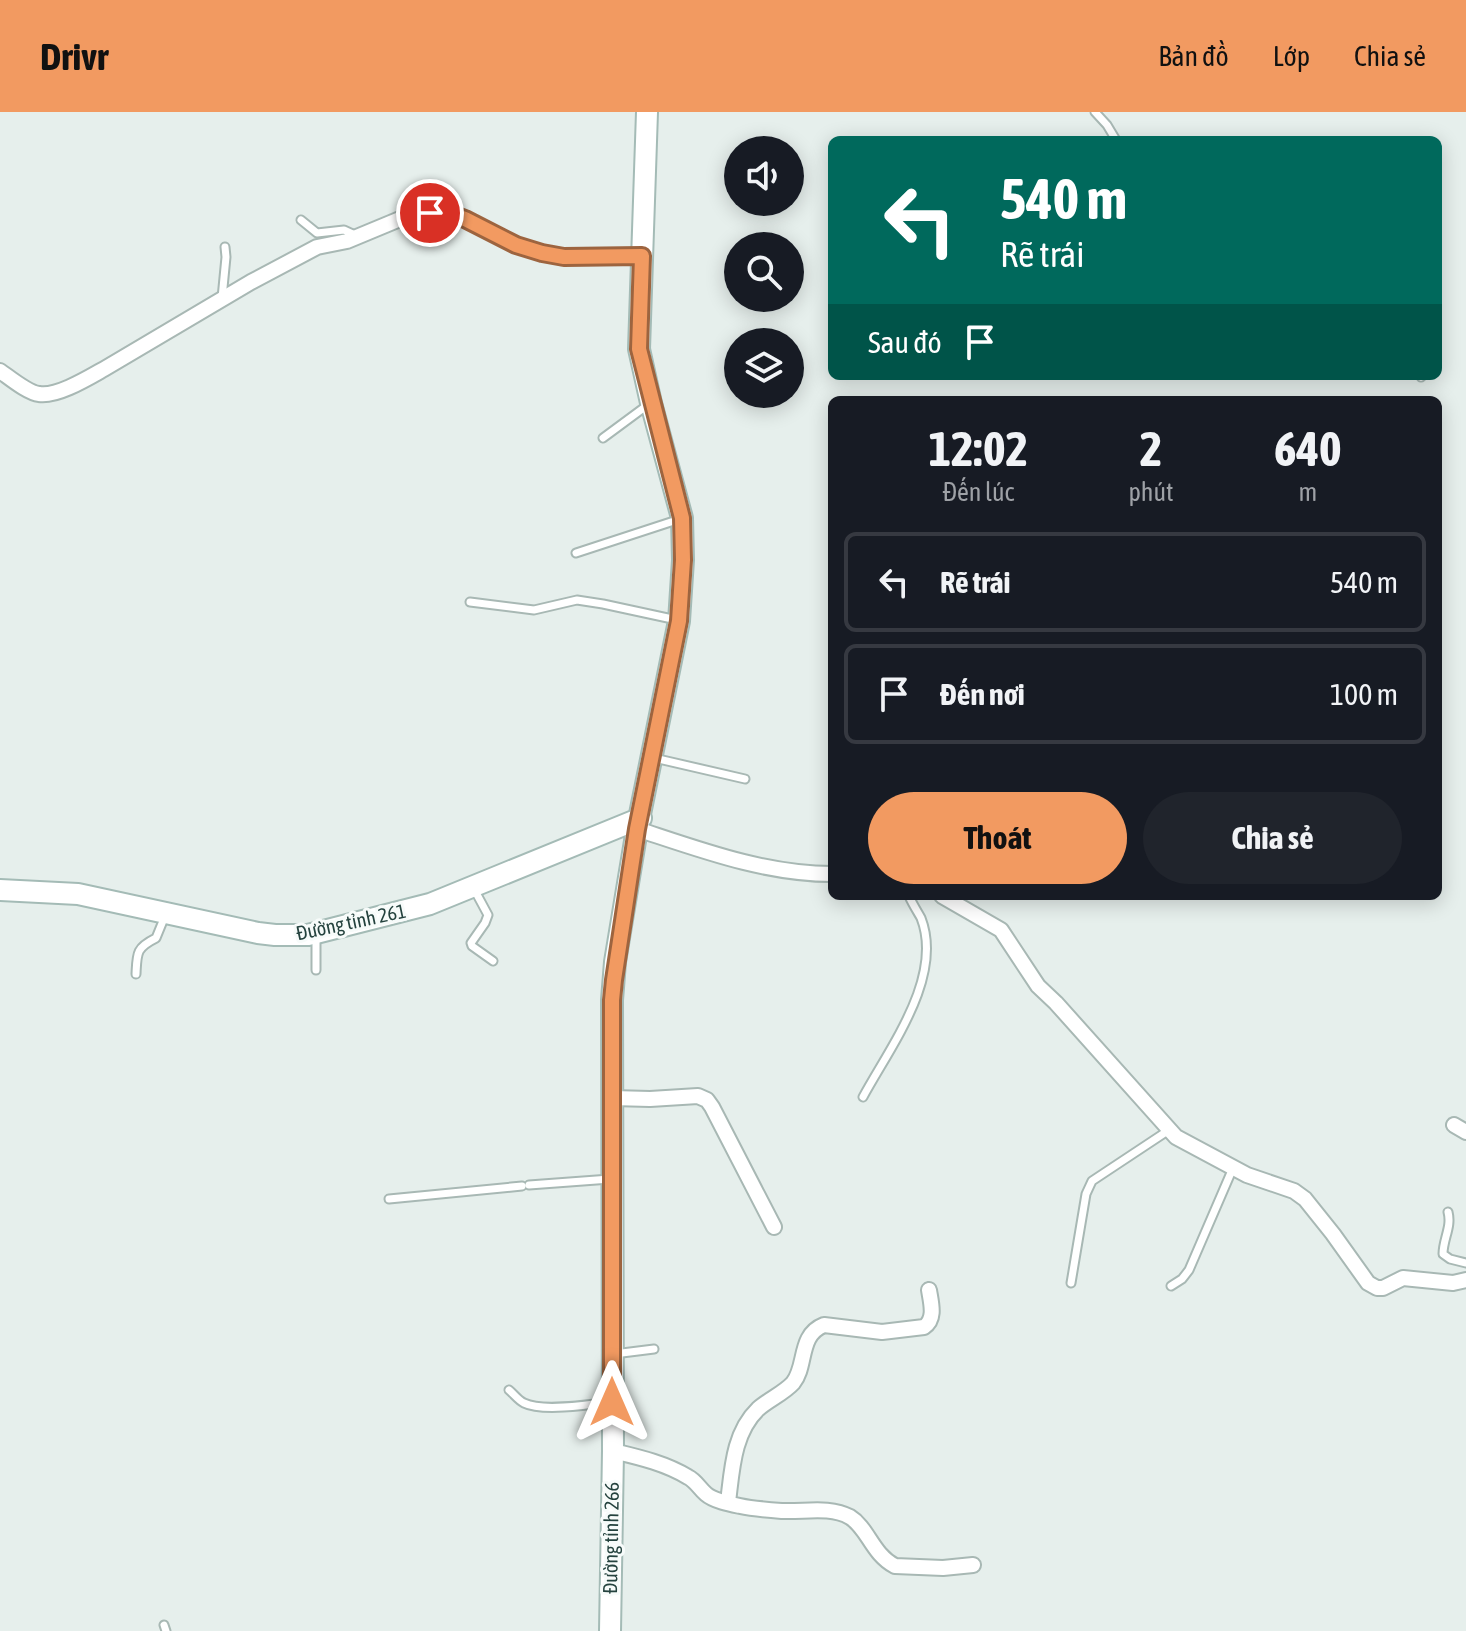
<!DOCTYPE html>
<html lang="vi">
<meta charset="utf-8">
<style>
:root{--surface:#171b24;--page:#20242c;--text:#f1f3f6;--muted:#9ea1a6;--line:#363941;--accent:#f29a61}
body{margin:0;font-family:"Asap Condensed",sans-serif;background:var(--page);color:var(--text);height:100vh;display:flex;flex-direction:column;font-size:30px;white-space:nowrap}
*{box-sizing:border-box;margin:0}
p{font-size:26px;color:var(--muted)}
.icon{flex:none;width:44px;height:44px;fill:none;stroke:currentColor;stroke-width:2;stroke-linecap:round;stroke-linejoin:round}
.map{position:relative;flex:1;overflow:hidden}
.details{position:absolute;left:828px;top:284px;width:614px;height:504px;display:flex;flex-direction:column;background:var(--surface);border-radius:12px;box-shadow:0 4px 20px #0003}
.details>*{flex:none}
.guide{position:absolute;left:828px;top:24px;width:614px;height:244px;border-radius:12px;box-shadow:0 4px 20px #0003;background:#00695c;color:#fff;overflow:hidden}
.fabs{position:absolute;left:724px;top:24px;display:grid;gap:16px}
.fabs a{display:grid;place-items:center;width:80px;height:80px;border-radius:50%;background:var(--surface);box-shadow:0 4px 20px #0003;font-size:40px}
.pin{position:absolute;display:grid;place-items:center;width:68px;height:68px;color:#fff;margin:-34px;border:4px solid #fff;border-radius:50%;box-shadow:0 2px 8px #0007}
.me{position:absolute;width:88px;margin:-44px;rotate:0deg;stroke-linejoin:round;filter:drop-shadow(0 0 6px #0008)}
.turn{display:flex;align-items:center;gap:28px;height:168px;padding:0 40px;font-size:36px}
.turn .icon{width:104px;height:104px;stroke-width:2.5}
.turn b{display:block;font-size:56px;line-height:68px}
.then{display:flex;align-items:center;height:76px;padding:0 40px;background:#0003;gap:16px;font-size:30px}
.eta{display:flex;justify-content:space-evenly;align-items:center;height:136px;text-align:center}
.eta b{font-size:48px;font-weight:700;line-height:56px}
.primary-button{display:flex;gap:16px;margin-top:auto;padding:16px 40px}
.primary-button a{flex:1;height:92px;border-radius:48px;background:var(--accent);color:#111;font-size:32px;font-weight:700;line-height:92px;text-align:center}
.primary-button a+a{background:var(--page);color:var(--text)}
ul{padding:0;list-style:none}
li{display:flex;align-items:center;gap:24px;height:100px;margin:0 16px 12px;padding:0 24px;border:4px solid var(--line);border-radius:12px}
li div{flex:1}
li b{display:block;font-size:30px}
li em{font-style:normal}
header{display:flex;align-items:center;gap:48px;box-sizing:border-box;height:112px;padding:0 40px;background:var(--accent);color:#111}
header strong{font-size:38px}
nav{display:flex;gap:44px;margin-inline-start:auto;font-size:28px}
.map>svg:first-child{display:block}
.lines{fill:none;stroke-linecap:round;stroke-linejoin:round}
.service-casing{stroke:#a8b8b4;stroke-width:11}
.minor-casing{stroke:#a8b8b4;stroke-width:18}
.secondary-casing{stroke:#a4bbb6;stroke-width:24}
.service{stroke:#fff;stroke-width:7}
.minor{stroke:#fff;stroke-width:14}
.secondary{stroke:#fff;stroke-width:20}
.route-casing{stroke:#9d643f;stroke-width:20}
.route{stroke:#f29a61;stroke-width:14}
.labels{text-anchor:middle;stroke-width:6;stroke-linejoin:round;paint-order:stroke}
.street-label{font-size:20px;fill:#24423e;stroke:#f7fbfa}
</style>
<header>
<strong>Drivr</strong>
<nav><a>Bản đồ</a><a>Lớp</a><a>Chia sẻ</a></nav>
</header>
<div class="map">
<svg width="1466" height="1519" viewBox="0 0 1466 1519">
<rect width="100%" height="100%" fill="#e6efec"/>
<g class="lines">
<defs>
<path id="service" d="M1095,0L1107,13L1116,28
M301,108L317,121L344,118L357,124
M222,186L226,145L225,135
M1421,265L1422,264
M603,326L649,292
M576,441L680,407
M470,490L534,498L577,488L603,492L677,508
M654,646L745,667
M474,777L488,803L485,811L471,831L472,834L493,849
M316,823V858
M136,862C137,841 136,836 156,826L165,804
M863,985C890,935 944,865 921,806C917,799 912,791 909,784
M529,1073L610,1067
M389,1087L522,1074
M1448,1100C1452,1115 1443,1127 1443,1142L1450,1147L1466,1151
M1071,1171L1086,1082L1092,1069L1169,1018
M1171,1174L1182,1167L1189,1158L1233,1056
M614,1242L654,1237
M509,1278C514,1282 518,1288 524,1291C542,1300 588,1293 609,1290
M164,1513L166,1519"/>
<path id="minor" d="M0,259C10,266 28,281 39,282C57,285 88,266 104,257L251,170L317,135L347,129L412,102L447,100L465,107L516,133L542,141L564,145L642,144
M637,717C701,738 765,762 832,762
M942,784L1001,818L1038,874L1056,891L1176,1025L1247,1063L1294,1079L1305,1087L1333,1122L1368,1171L1377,1176H1383L1403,1166L1453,1171L1466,1168
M612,986L650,987L698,984L707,988L712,995L774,1115
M1454,1013L1466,1020
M613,1339C638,1345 665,1351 688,1365C696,1369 699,1376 706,1382C714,1389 730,1392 740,1394C754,1397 769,1398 783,1399C805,1400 830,1394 850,1405C868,1416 872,1442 895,1454L943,1456L973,1453
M728,1390C732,1359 733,1321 758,1297C768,1288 784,1281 793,1271C807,1254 798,1223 824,1213L882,1220L924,1215C936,1207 931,1191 929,1178"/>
<path id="secondary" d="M0,778L78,782L258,821L275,823H308L430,792L641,706
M610,1519L613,1339L612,888L615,850L637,717L679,509L683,448L682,406L651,291L639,237L647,0"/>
</defs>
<!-- service casing -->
<use href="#service" class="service-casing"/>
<!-- minor casing -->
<use href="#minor" class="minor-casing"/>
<!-- secondary casing -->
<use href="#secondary" class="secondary-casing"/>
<!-- service -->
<use href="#service" class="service"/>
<!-- minor -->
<use href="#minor" class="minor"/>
<!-- secondary -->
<use href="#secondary" class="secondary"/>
</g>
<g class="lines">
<defs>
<path id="route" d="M430,101L447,100L465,107L516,133L542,141L564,145L642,144L639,237L682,406L683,448L679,509L637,717L614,868L612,888V1290"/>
</defs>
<!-- route casing -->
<use href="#route" class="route-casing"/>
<!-- route -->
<use href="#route" class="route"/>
</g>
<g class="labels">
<!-- street labels -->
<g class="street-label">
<text transform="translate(351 810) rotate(-12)" y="7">Đường tỉnh 261</text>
<text transform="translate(611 1426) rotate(-89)" y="7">Đường tỉnh 266</text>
</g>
</g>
</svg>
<div class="fabs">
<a><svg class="icon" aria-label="sound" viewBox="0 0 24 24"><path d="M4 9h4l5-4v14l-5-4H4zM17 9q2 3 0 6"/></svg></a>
<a><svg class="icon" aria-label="search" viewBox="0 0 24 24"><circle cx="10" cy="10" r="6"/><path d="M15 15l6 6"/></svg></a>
<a><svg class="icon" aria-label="layers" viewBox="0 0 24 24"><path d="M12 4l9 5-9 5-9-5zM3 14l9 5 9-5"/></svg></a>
</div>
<div class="pin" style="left:430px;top:101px;background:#d93025"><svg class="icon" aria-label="arrive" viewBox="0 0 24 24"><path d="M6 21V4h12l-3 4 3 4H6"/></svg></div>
<svg class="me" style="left:612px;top:1290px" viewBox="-20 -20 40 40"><path d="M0-17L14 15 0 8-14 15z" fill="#f29a61" stroke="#fff" stroke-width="4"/></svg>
<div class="guide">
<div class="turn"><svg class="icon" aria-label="left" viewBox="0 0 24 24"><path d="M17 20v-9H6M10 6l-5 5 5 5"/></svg><div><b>540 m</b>Rẽ trái</div></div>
<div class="then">Sau đó<svg class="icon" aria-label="arrive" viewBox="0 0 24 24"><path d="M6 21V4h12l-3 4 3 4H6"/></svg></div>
</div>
<section class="details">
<div class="eta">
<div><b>12:02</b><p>Đến lúc</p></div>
<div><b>2</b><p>phút</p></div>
<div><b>640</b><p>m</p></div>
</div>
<ul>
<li><svg class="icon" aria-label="left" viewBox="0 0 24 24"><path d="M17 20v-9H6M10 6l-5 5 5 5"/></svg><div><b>Rẽ trái</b></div><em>540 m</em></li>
<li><svg class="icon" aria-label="arrive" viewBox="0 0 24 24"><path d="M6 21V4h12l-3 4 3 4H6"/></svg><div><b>Đến nơi</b></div><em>100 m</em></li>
</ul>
<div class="primary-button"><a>Thoát</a><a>Chia sẻ</a></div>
</section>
</div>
